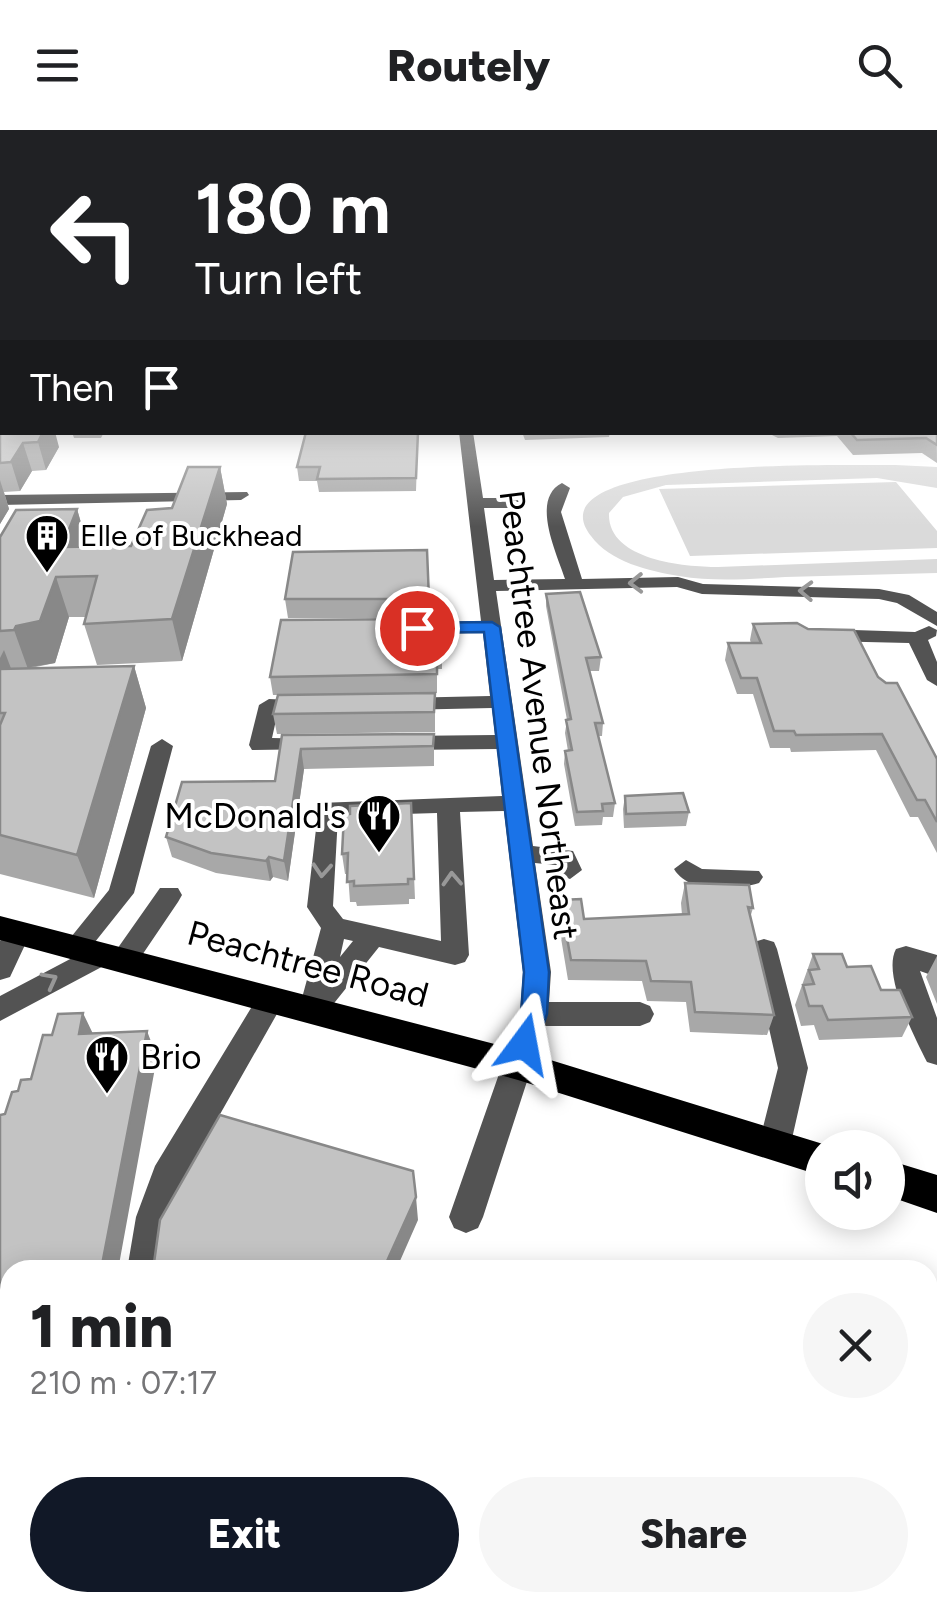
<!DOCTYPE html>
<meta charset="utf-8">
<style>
:root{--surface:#fff;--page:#f6f6f6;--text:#202124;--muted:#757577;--accent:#111827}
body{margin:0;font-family:Figtree,sans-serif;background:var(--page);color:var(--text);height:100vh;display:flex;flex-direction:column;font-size:38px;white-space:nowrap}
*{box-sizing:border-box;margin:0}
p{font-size:32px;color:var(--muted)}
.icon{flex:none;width:55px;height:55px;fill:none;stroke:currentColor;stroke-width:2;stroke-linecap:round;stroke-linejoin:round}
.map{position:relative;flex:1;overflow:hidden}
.drawer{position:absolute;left:0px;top:1130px;width:938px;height:352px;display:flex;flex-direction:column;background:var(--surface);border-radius:30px 30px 0 0;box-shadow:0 5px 25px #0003}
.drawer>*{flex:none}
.hud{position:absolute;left:0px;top:0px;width:938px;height:305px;box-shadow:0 5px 25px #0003;background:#202124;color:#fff;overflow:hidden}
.fabs{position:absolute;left:805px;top:1000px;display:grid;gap:20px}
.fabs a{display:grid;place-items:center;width:100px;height:100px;border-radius:50%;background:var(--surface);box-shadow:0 5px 25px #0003;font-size:50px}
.pin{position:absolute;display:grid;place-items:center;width:85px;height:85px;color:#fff;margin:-42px;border:5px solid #fff;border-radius:50%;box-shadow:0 2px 10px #0007}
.me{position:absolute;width:110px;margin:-55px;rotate:13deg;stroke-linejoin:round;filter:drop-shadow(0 0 8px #0008)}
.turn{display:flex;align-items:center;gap:35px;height:210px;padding:0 30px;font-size:45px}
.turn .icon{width:130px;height:130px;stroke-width:2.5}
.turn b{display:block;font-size:70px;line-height:85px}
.then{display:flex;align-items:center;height:95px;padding:0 30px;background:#0003;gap:20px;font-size:38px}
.round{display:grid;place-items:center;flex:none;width:105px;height:105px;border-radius:52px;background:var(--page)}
.head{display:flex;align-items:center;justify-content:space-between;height:170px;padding:0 30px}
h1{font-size:60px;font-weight:800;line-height:75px}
.button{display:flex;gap:20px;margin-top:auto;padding:20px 30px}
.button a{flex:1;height:115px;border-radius:60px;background:var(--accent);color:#fff;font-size:40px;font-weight:800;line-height:115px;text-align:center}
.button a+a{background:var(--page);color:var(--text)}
header{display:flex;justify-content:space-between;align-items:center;height:130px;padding:0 30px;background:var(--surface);font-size:45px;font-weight:800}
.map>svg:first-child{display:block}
.green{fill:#dadada}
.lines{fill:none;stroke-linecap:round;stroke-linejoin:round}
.minor{fill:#535353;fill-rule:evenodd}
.highway{fill:#000;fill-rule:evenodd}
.wall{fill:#a8a8a8}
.shaded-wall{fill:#888}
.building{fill:#c3c3c3;stroke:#888;stroke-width:2.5}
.oneway{stroke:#989898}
.route{fill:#1a73e8;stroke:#114b97;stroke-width:2.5}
.labels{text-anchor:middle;stroke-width:8;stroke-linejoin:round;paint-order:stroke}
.far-poi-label{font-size:30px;fill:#000;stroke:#fff;text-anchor:start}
.street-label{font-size:35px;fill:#000;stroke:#fff}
.poi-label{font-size:35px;fill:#000;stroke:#fff;text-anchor:end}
</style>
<header><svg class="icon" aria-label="menu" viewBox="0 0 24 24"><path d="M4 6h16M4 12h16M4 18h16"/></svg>Routely<svg class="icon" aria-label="search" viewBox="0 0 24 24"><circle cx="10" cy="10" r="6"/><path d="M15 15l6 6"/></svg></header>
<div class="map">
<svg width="937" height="1481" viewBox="0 0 937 1481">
<rect width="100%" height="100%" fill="#fff"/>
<!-- green -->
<path class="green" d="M895,335L937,337V358L877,348L666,355L623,367L609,383C607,430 684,437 718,437L937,429V443C886,444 836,446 785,447C750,449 714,452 679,446C649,441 610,432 591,406C527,324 862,336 895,335Z
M896,352L937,401V418L690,426L659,359Z"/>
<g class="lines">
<!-- minor -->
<path class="minor" d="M0,190H2V194H0Z
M2,211V222L0,223V212Z
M459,302H473L483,368H514L522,373L514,378H484L494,450L565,449C557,424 530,369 562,353L570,358L561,382L582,449L678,447L703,454L879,459L909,465L937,482V496L897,473L879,469L702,464L677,457L496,461L533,716L573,721L582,740L570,749L561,746L555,735L535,733L551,842L549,872H640L650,876L654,884L650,892L640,896H545L483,1087L478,1098L466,1103L454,1098L449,1087L520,884L523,842L504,681L460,682L469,825L465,832L455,835L379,817L323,887L313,890L303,887L299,879L321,798L307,777L319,673L502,666L497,619L402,620L391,613L402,606L495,605L492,578L401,580L391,574L401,568L490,566L483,503L412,504L403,498L412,492L481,491ZM437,683L441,811L343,789L333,776L338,686ZM344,809L353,811L340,827Z
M247,362L249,365L241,370L0,375V365Z
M929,496L937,500L936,506L928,510L937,532V556L927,550L909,513L823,511L813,505L823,499L915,502Z
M269,569L313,571L316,575L313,579L278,581L272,608L320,609L323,614L320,619L252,620L249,615L259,575Z
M162,609L173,616L134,763L91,817L102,814L115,822L160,758H178L182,765L178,772L134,837L124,840L114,837L111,832L0,891V866L74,827L66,824L63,817L109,760L151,616Z
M686,730L702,739L759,741L763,747L759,753C733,761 689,764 674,739Z
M18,792L27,795L31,802L10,847L0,850V811L9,795Z
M764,809L774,812L777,819L808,938L791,1013L786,1023L775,1027L764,1023L759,1013L778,938L751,819L754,812Z
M906,816L937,825V847L920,841L937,888V935L927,932C914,906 882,845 896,819Z
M272,857L282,860L286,868L181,1053L170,1087L161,1140H127L136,1087L155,1036L262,860Z
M937,1449V1481H884L888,1472H928V1452Z
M67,1472H110L109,1481H65Z
M624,1472H684L688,1481H627Z"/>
<!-- highway -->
<path class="highway" d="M0,786L518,920L836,1018H822V1046L518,950L0,810Z
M888,1030L937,1045V1083L888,1066Z"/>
</g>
<!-- wall -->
<path class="wall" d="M2,219V302L59,317L46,340L32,341L20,361L4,362L9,379L0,394V221Z
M936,223L937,333L922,323L853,325L837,306L778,308L766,302H935Z
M72,302H104L101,308H74Z
M418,302L416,361L319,362L317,351H299L297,337Z
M522,302H610L609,307L525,310Z
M220,337L227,374L182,531L97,535L84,494L86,487H69L55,533L31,538L134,536L146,578L94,768L0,744V407L77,379L88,416H131Z
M427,420L429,488H288L285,469Z
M546,464L601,527L599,541H590L603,593L602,606H598L615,673L613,687H603L602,695L575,696L564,634L565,621H568L565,603L567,590L546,476Z
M430,493H442V539H437V563H435V602L277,604L273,584L278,565H273L270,547Z
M753,494L878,547L937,629V723L918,687H910L876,620L791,622L790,618H770L753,564H737L725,530L728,513H751L750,510Z
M434,604V636L304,639L288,751L273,747L270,751L216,743L172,727L166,707L275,651L282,605Z
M625,666L689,682L686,696L624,698L623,679Z
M411,673L415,769H409V774L357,776L356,772H350L348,744H345L342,724Z
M685,753L753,778L750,788L774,885L767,905L690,902L686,872L647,871L642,851L568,850L558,790L560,770L584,789L682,785L681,773Z
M813,824L847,837L881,860L912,887L902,907L819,910L814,895L801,896L795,875Z
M937,826V874L926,847Z"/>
<!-- shaded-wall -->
<path class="shaded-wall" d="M2,256V276H0V259Z
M43,302H55L59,317L46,340L38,312Z
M23,313L32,341L20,361L11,332Z
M220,337L227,374L182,531L172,489Z
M0,350L9,379L0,394Z
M77,379L88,418L62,417Z
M56,447L69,487L55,533L31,537L29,542L14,500Z
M4,520L20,562L0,553V528Z
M134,536L146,578L94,768L77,725Z
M301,619L304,639L288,751L284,731Z
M269,727L273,747L270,751L266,731Z
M83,883L95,908L79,904Z
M147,901L157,927L118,1140H101Z
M416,1067L418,1090L396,1140H383Z
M37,1472H58L56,1481H35Z"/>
<!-- building -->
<path class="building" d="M935,214L937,216V315L926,308L857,310L850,302H935Z
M2,219V256L0,259V221Z
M0,291H2V302H43L38,312L23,313L11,332L0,333Z
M306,302H418L416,348L317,349L320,337H297Z
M188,337H220L172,489L84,494L97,446L56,447L40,491L16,496L14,500L0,501V407L16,380L77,379L62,417L131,416L147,380L172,378Z
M427,420L429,469H285L293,422Z
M580,462L601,527L586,528L603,593H595L615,673L602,674L603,681L577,682L565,621L572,620L566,590L571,589L546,464Z
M430,489V493H442L441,521H437V544L270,547L281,490Z
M797,493L808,499L854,500L878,547L886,553H897L937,629V692L925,670H917L882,604L796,605L794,601H774L757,548H741L728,513H761L753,494Z
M134,536L77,725L0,705V595L5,583H0V539Z
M435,563L434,582L273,584L278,565Z
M434,604L433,616L301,619L284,731L269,727L266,731L211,723L166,707L182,652L275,651L282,605Z
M683,663L689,682L626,684L625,666Z
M411,673L414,749H408V754L354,756V751L347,752L348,723L342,724L344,685L350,684V676Z
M685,753L749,755L753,778L748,777L774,885L695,882L691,852L651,851L646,831L571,830L560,770L581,769L584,789L689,784Z
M813,824H842L847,837L871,836L881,860H900L912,887L828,890L822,876H809L803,855L814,854L809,840L819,839Z
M83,883L79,904L147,901L101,1140H10V1472H37L35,1481H0V985L5,984L12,962L18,961L21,950L31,949L43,905H52L58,884Z
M220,985L413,1041L416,1067L383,1140H153L160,1090Z
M99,1472H567L592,1481H98Z"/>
<!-- one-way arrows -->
<defs><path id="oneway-chevron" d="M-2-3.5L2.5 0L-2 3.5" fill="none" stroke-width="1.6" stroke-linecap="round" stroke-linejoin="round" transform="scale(2.5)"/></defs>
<g class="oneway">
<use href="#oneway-chevron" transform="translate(636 453) rotate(179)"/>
<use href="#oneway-chevron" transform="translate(806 461) rotate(-178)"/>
<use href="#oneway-chevron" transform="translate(322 740) rotate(94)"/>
<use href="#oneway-chevron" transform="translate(452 749) rotate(-93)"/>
<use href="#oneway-chevron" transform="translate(50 850) rotate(-28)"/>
</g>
<!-- sky -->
<linearGradient id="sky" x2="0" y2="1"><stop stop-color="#8baccc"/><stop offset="0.48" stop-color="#fff"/><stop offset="1" stop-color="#fff" stop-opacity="0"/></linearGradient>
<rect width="937" height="397" fill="url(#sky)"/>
<!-- route -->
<path class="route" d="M492,492L500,497L549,842L547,884L534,922L524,925L515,922L511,914L521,884L524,842L484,502L417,503L409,498L417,493Z"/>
<!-- icons -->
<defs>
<symbol id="building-pin" viewBox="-11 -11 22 30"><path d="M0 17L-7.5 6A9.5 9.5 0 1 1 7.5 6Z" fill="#000" stroke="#fff"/><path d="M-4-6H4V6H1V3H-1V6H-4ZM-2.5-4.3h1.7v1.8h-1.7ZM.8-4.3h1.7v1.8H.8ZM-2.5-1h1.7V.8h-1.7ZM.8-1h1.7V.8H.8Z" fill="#fff"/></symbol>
<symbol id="restaurant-pin" viewBox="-11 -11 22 30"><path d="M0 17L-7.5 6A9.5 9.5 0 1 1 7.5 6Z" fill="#000" stroke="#fff"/><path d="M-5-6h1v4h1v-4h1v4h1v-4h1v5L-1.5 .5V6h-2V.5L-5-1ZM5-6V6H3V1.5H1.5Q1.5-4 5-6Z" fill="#fff"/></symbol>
</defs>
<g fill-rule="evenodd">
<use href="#building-pin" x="22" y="381" width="50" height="68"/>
<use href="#restaurant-pin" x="354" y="661" width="50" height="68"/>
<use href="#restaurant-pin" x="82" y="902" width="50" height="68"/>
</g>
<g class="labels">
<!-- far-poi labels -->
<g class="far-poi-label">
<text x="80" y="416">Elle of Buckhead</text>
</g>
<!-- street labels -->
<g class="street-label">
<text transform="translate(539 585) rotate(83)" y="12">Peachtree Avenue Northeast</text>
<text transform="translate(308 834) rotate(15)" y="12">Peachtree Road</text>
</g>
<!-- poi labels -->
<g class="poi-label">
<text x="346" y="698">McDonald's</text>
<text x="140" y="939" text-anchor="start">Brio</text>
</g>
</g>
</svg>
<div class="fabs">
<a><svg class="icon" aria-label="sound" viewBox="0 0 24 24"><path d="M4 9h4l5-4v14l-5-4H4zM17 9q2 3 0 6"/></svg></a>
</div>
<div class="pin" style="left:417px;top:498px;background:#d93025"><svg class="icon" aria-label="arrive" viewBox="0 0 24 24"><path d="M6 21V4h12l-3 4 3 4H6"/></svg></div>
<svg class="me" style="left:524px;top:914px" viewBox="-20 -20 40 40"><path d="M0-17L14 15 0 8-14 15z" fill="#1a73e8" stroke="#fff" stroke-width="4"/></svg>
<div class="hud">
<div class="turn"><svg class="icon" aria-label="left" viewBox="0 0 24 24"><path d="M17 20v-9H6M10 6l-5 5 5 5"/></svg><div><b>180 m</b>Turn left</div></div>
<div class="then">Then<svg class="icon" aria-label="arrive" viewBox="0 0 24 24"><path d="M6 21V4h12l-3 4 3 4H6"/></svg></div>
</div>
<section class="drawer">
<div class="head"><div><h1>1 min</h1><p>210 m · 07:17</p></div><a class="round"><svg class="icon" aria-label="close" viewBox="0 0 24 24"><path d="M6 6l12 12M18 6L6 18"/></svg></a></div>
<div class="button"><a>Exit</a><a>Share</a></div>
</section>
</div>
